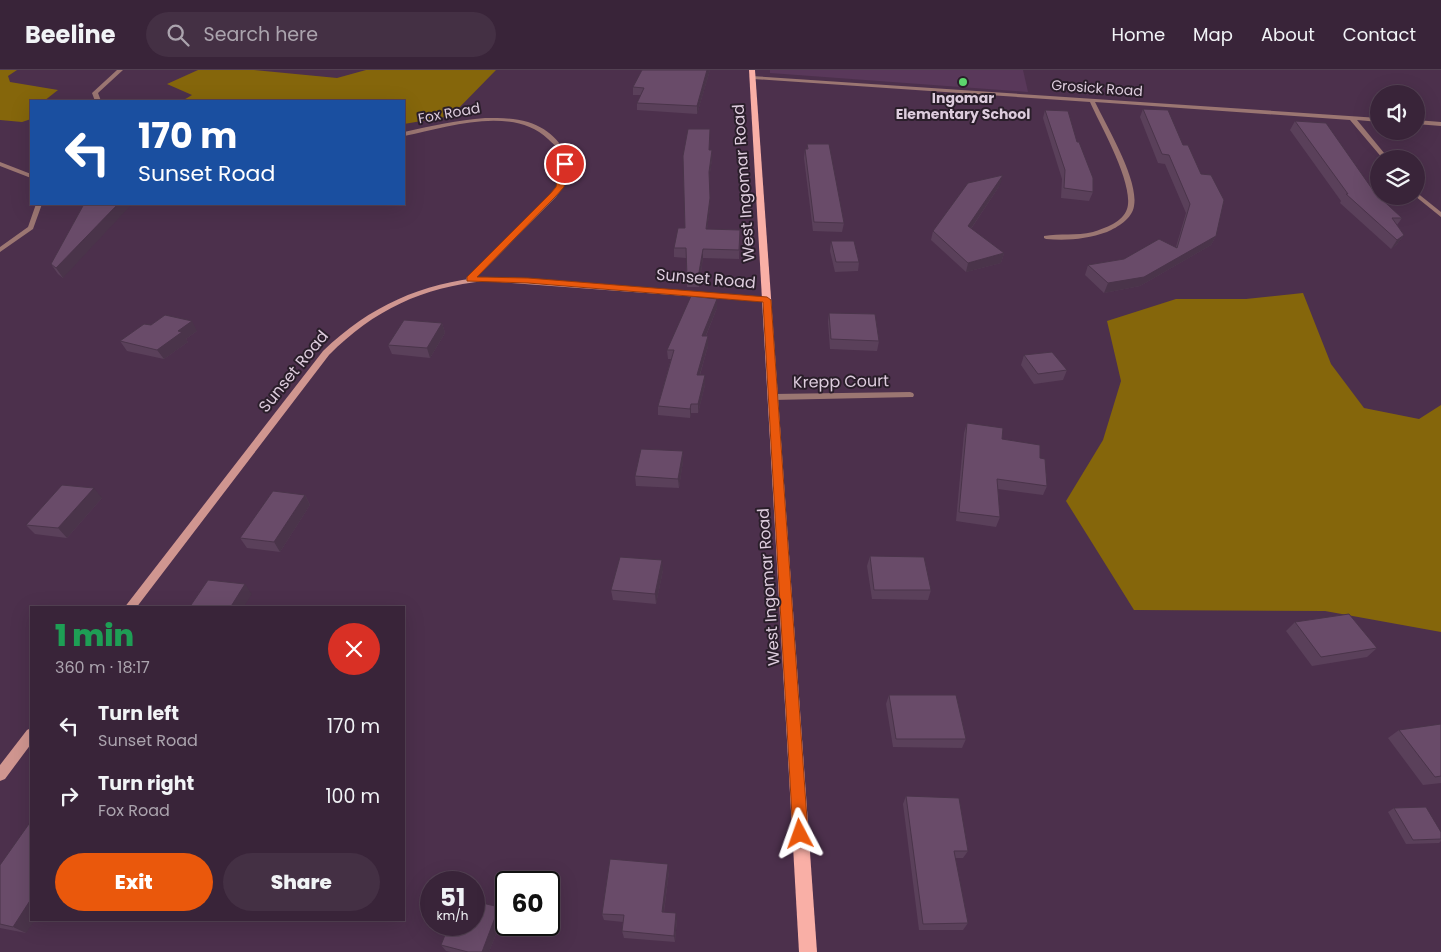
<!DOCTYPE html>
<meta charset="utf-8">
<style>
:root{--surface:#392439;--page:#443044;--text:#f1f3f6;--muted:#aba4ae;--line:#534153;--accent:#ea580c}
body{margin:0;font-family:Poppins,sans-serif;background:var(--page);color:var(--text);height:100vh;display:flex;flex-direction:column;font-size:19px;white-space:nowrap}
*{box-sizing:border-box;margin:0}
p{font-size:16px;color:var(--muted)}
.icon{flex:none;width:28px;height:28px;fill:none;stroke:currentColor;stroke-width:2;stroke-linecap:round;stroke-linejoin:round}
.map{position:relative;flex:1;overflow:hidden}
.sheet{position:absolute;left:30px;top:536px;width:375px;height:315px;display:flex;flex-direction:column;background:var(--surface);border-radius:0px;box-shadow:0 5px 20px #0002,0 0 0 1px var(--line)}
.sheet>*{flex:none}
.guide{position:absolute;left:30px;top:30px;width:375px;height:105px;border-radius:0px;box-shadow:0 5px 20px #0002,0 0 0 1px var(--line);background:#1a4fa0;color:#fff;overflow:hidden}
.tools{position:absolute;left:1370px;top:15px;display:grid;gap:10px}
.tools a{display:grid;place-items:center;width:55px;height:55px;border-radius:50%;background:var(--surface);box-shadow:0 5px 20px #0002,0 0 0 1px var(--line);font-size:25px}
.speed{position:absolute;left:420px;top:801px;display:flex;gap:10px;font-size:25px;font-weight:700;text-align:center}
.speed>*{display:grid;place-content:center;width:65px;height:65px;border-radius:50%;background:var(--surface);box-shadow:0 5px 20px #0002,0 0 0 1px var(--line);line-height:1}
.speed small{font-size:12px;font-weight:400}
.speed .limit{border:2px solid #111;border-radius:8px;background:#fff;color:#111}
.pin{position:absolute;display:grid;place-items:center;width:42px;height:42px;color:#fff;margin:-21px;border:2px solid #fff;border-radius:50%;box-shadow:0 1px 5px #0007}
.me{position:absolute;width:55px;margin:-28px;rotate:356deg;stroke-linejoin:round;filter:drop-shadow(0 0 4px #0008)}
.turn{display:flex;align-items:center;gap:18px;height:105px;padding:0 25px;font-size:22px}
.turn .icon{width:65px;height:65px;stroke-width:2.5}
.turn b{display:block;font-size:35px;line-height:42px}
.round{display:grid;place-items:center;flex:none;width:52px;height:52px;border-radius:26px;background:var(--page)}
.summary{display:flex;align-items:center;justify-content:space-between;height:85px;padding:0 25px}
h1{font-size:30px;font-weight:800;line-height:38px;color:#1e9e55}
.action{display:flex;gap:10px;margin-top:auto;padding:10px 25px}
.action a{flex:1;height:58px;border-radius:30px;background:var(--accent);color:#fff;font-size:20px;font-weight:800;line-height:58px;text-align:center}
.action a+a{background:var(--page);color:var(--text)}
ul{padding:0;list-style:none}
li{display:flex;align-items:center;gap:15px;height:70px;padding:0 25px}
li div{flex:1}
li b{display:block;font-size:19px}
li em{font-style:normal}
header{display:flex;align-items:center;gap:30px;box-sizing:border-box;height:70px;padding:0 25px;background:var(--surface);border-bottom:1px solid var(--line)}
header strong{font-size:24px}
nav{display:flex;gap:28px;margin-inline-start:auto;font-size:18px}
.search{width:350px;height:45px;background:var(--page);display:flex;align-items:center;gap:12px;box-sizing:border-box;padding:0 18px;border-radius:28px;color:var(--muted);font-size:19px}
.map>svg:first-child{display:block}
.built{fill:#59385a}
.forest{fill:#85660b}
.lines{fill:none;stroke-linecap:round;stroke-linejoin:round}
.street{fill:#9b7672;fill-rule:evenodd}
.secondary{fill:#d09690;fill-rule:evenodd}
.primary{fill:#f9afa6;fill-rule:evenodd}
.wall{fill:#5a405a}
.shaded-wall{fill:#4a344a}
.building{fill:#694b69;stroke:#4a344a}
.route{fill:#ea580c;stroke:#983908}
.poi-dot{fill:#5cd56d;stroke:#2a1e2a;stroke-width:2}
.labels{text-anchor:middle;stroke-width:4;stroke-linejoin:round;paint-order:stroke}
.far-street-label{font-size:14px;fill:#dcd;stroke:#2a1e2a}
.far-poi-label{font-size:14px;font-weight:bold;fill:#dcd;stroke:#2a1e2a}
.street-label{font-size:16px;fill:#dcd;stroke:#2a1e2a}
</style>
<header>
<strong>Beeline</strong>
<div class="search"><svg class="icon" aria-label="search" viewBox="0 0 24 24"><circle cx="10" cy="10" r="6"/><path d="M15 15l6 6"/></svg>Search here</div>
<nav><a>Home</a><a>Map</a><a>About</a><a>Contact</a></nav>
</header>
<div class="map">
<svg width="1441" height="882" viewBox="0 0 1441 882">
<rect width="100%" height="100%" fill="#4c304c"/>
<!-- built -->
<path class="built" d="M770,0H1023L1028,22L770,3Z"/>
<!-- forest -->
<path class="forest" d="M0,0H17L8,6L10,12L58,20L44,31H31V49L22,52L0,50Z
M198,0H254L337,8L366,0H496L451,46L404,54V31H182L192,25L167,14Z
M1303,223L1331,294L1364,338L1419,349L1441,335V562L1325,541L1134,540L1066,431L1103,370L1121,311L1107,251L1176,229H1246Z"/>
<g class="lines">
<!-- street -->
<path class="street" d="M117,0H123L98,23L101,31H95L92,23Z
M751,6L1379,48V52L1357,50L1389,89H1383L1350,50L1095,32C1107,57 1139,110 1134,136C1132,149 1118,157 1107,162C1087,169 1067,171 1046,169L1044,168V166C1060,163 1076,166 1093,162C1105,158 1123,152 1127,139C1135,115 1100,55 1090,32L753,9L751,8Z
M485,48C499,48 514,48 528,52C562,63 581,95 556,127L473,211H470L466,209L467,207L551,124C560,113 564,98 560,84C558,77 553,74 548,69C512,35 447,57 404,66V62C431,56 458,50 485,48Z
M1416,50L1441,52V56L1416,54Z
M0,92L31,104V108L0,96Z
M1416,122L1441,142V147L1415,126H1416Z
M36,134H42L33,159L0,182V177L28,157Z
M910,322L913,323L914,325L913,327L773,330L769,327L773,324Z"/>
<!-- secondary -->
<path class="secondary" d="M486,207L767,228L771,230L767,232L486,211C422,217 374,240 329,285L136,538H124L323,281C370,236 421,213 486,207Z
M31,658V674L5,709L0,711V695L27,660Z"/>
<!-- primary -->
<path class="primary" d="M749,0H755L817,882H799Z"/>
</g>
<!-- wall -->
<path class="wall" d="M642,0H710L697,44L637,40V33L641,25H633V17Z
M1143,39L1216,166L1211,175L1140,216L1104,223L1085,205L1088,195L1124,189L1176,177L1186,143L1165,94L1158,93L1140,47Z
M1045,40L1093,122L1089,131L1061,128L1062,109L1043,48Z
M1295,51L1402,148L1397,155L1404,165L1397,174L1391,179L1340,133L1341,131L1290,60Z
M710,59L709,80L712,89L709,109L710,137L707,159L740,160L739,189L703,188L699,217H687L686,188L674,187V178L685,158Z
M807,74L844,153L842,162L813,161L804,88L805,79H807Z
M1000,115L971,159L1004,183L1001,193L966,202L931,170L933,161Z
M84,134L63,208L58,204L51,194Z
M831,171L859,192L858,201L835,202L830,181Z
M717,238L706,266H708V276L700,305L705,315L698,343H691L690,348L658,345V336L671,289H668L667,280Z
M829,243L879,271L877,281L830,279L828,252Z
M442,253L445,263L430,288L392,284L388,275Z
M151,255L197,261L186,269L188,272L164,289L127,281L120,271Z
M1024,285L1067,300L1063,310L1034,314L1021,295Z
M967,353L1040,388L1047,416L1043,425L998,419L1000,447L996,457L956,451L964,363Z
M683,381V391L679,418L636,416L635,406Z
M305,425L310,435L280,482L247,478L240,468Z
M102,428L67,468L35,464L26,455Z
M870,486L931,520L928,530L872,529L867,496Z
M663,500L656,534L613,530L611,520Z
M1295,552L1377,578L1367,587L1312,596L1286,561Z
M889,625L966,669L962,678L893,677L886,634Z
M1441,654V713L1423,715L1388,668L1399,660Z
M906,726L968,781L963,788H955L968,853L963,860H919L903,734Z
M1394,738L1441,762V771L1439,773L1406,774L1388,742Z
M0,795L26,863L0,858Z
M669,801L664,842L677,849L675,872L624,868L622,861L623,852L604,850L602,844Z
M504,844L489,882H451L446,881L441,875Z"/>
<!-- shaded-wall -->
<path class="shaded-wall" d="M707,0H710L697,44V36Z
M712,80V89L709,111V102Z
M1003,105L1000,115L966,166L968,156Z
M710,128V137L706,168V159Z
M118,134H132L63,208L56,198Z
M1404,165L1397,174L1391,179L1397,170Z
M1216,166L1211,175L1140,216L1104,223L1108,213Z
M703,179V188L699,217L698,208Z
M1004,183L1001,193L966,202L968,193Z
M717,229V238L702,275V266Z
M192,251L197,261L186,269L188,272L164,289L157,280L178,261Z
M442,253L445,263L430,288L427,278Z
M708,266V276L697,314V305Z
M705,305V315L698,343V334Z
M691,334V343L690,348V339Z
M683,381V391L679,418L678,409Z
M94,418L102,428L67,468L58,458Z
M305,425L310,435L280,482L274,472Z
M662,490L663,500L656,534L655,524Z
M245,514L252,524L243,538H230Z
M668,794L669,801L663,848L662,842Z
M31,829V850H35L26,863L13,857Z
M499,837L504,844L489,882H482Z
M676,843L677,849L675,872L674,866Z"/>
<!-- building -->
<path class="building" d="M642,0H707L697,36L637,33L644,18L633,17Z
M1143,39L1168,40L1183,75H1188L1201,104L1211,105L1224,130L1216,166L1144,207L1108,213L1088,195L1124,189L1159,169L1177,178L1190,134L1169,85L1162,84Z
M1045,40L1068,41L1077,72H1079L1093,108V122L1064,118L1065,100Z
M1295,51L1326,53L1375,123L1402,148H1392L1404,165L1397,170L1346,124H1348Z
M688,59H710L709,80H712L709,102L710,128L706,159L740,160L739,180L703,179L698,208L687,207L686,178H674L678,158H685L683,86Z
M807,74H829L844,153L814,152L805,79H808Z
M1003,105L968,156L1004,183L968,193L933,161L968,113Z
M84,134H118L56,198L51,194Z
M831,171H854L859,192H836Z
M691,226L717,229L702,266H708L697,305H705L698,334H691L690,339L658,336L674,280H667Z
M829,243L875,244L879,271L831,269Z
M165,245L192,251L178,261L182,262L157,280L120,271L144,254L151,255Z
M404,250L442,253L427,278L388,275Z
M1052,282L1067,300L1038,304L1024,285Z
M967,353L1003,358L1002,369L1040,375V388L1045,389L1047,416L997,409L1000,447L959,442Z
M641,379L683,381L678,409L635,406Z
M62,415L94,418L58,458L26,455Z
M273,421L305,425L274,472L240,468Z
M870,486L924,487L931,520H874Z
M620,487L662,490L655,524L611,520Z
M208,510L245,514L230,538H189Z
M1349,544L1377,578L1321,587L1295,552Z
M889,625H956L966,669H896Z
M1441,654V706L1435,707L1399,660Z
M906,726L959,728L968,781H954L968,853L923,854Z
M1426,737L1441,762V769L1413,770L1394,738Z
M31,751V829L13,857L0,854V795Z
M610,789L668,794L662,842L676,843L674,866L622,861L624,845L602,844Z
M474,831L499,837L482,882H468L441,875L449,855H474Z"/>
<!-- route -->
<path class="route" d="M565,92L569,94L564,117L555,127L477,207L528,208L767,227L771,230L808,764L806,770L800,772L795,770L793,764L763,232L528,213L467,211V207L550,124L556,117L561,94Z"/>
<!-- markers -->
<circle class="poi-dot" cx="963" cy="12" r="5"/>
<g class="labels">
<!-- far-street labels -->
<g class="far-street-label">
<text transform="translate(1097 18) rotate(4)" y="5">Grosick Road</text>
<text transform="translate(449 43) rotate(-10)" y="5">Fox Road</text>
</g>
<!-- far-poi labels -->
<g class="far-poi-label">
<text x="963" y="33">Ingomar<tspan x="963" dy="16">Elementary School</tspan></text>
</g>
<!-- street labels -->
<g class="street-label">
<text transform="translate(743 113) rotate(-94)" y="6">West Ingomar Road</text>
<text transform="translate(706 208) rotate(5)" y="6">Sunset Road</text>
<text transform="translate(293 301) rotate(-51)" y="6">Sunset Road</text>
<text transform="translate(841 311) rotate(-1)" y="6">Krepp Court</text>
<text transform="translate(768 517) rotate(-94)" y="6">West Ingomar Road</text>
</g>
</g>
</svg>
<div class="tools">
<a><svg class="icon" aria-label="sound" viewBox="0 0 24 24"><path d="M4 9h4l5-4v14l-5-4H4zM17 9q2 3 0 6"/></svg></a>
<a><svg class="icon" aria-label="layers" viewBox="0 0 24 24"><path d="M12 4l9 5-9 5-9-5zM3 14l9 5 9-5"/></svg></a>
</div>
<div class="speed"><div>51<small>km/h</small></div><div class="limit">60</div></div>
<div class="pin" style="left:565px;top:94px;background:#d93025"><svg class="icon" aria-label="arrive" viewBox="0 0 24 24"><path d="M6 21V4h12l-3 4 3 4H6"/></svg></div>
<svg class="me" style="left:800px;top:764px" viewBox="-20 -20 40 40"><path d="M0-17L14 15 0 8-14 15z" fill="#ea580c" stroke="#fff" stroke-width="4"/></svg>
<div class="guide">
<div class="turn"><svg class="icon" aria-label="left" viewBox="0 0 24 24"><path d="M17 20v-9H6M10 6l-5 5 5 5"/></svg><div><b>170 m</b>Sunset Road</div></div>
</div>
<section class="sheet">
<div class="summary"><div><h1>1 min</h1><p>360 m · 18:17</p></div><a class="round" style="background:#d93025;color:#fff"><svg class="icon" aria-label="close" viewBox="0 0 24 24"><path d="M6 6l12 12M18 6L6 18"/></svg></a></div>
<ul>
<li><svg class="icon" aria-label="left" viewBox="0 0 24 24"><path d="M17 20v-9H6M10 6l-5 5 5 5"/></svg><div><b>Turn left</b><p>Sunset Road</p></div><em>170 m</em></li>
<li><svg class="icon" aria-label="right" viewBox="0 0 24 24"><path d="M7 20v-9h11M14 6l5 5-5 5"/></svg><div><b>Turn right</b><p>Fox Road</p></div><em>100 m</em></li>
</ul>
<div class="action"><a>Exit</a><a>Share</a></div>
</section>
</div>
